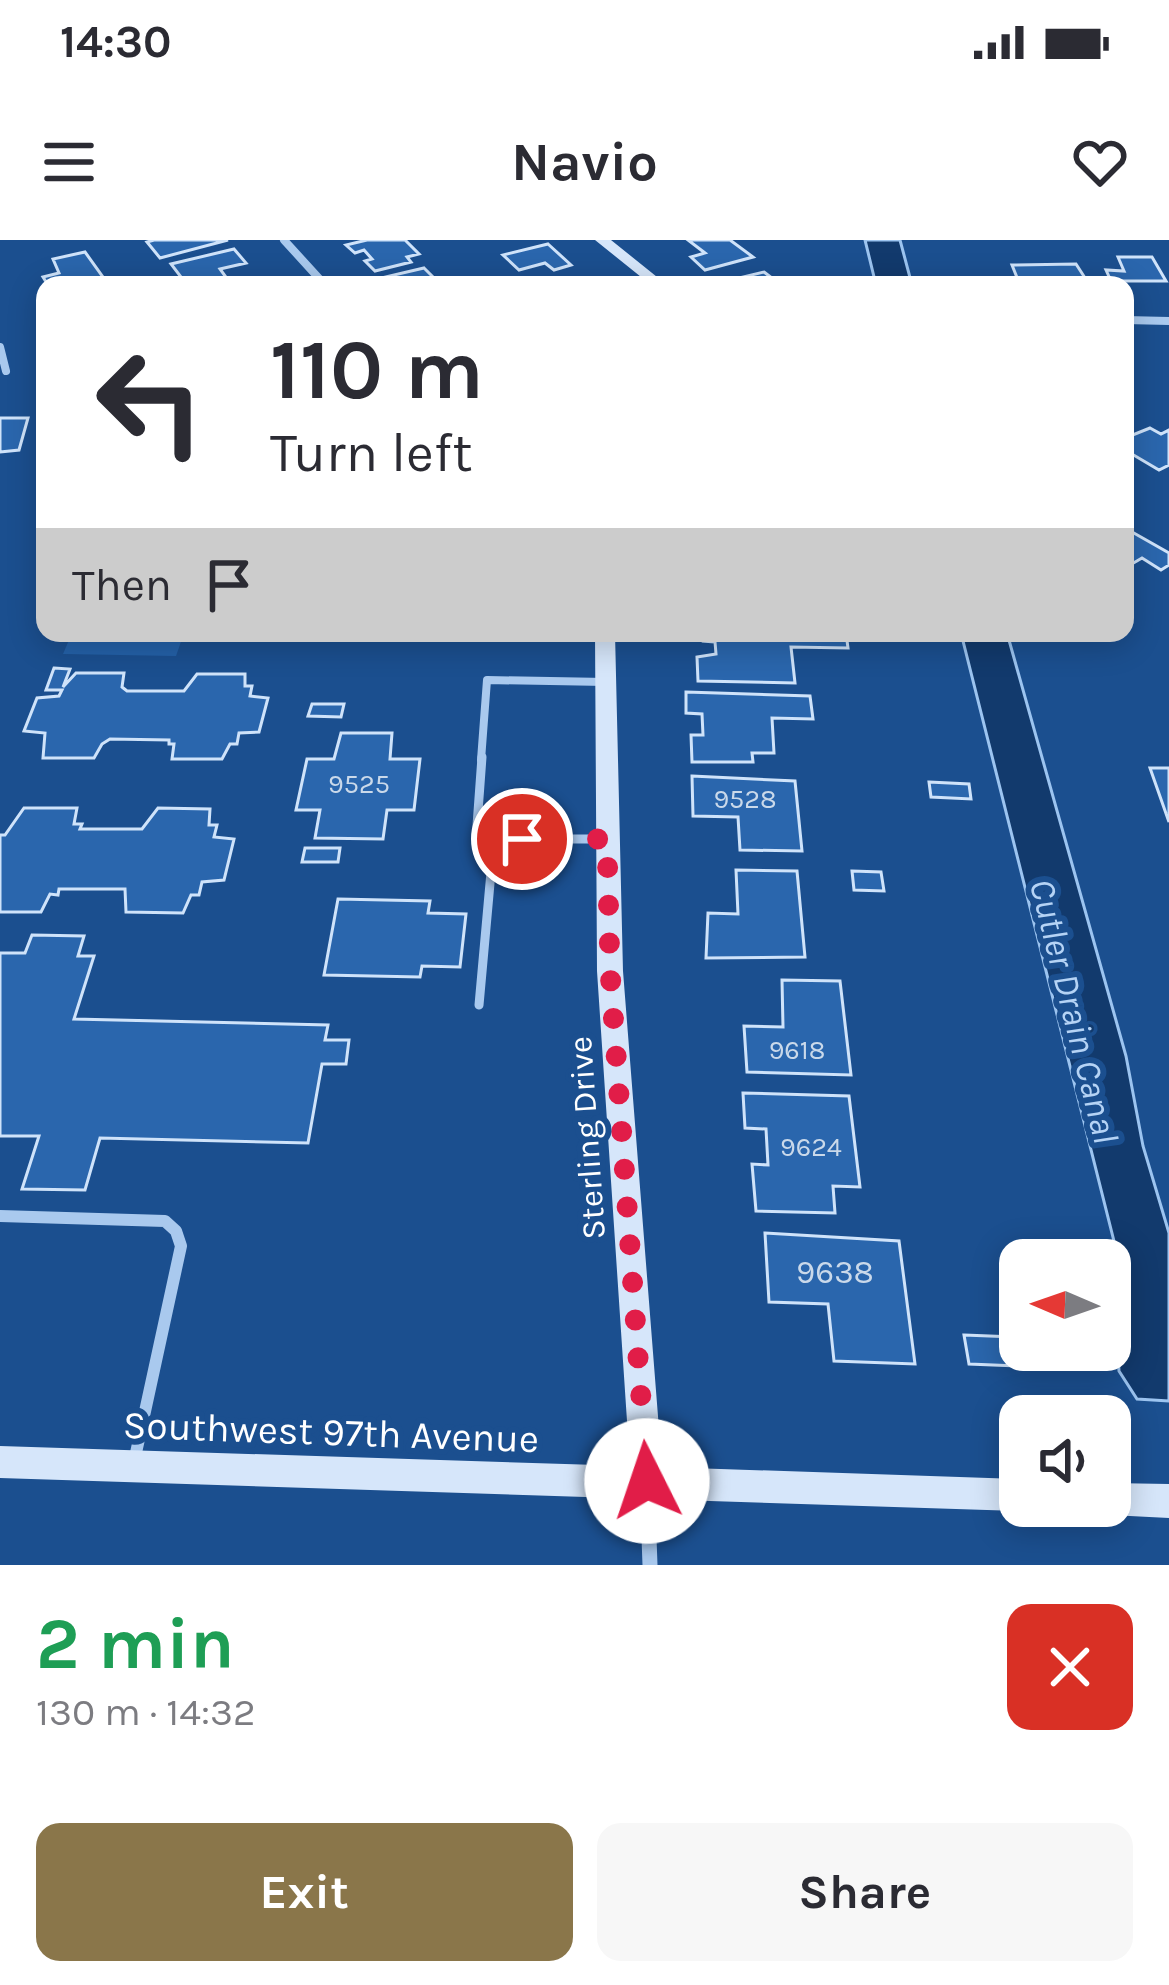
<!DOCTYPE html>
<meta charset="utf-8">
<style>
:root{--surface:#fff;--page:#f7f7f7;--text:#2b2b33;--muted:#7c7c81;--accent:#8a764a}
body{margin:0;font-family:Karla,sans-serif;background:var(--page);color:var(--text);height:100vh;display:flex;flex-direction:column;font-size:45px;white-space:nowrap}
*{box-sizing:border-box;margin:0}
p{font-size:39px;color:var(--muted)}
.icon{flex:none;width:66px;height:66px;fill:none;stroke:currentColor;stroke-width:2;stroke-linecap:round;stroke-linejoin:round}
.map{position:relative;height:1325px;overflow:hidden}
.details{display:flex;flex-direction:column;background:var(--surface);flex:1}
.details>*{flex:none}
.guide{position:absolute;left:36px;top:36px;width:1098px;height:366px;border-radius:24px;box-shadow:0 6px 30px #0003;background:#fff;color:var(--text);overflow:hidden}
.needle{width:78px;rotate:272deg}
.controls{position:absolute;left:999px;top:999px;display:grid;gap:24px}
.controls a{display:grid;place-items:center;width:132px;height:132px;border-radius:24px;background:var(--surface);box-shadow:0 6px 30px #0003;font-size:60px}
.pin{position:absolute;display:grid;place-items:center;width:102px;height:102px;color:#fff;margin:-51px;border:6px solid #fff;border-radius:50%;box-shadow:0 3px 12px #0007}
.me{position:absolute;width:132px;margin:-66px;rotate:356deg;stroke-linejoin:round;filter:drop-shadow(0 0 9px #0008)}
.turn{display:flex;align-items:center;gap:42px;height:252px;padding:0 36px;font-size:54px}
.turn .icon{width:156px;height:156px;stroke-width:2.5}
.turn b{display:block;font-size:84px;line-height:102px}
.then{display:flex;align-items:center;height:114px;padding:0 36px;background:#0003;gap:24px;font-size:45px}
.round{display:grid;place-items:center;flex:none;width:126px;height:126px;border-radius:24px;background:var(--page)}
.head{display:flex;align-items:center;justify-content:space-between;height:204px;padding:0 36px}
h1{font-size:72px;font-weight:700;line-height:90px;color:#1e9e55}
.primary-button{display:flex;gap:24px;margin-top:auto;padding:24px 36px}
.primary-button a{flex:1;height:138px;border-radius:24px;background:var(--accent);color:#fff;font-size:48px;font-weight:700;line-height:138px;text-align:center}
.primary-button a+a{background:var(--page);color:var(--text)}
.status{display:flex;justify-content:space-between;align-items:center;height:84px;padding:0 60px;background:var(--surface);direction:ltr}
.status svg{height:33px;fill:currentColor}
header{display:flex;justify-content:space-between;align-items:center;height:156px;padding:0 36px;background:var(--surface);font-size:54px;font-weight:700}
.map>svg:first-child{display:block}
.green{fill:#2461a8}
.water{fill:#123a6d;stroke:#9cc4f0;stroke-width:3}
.building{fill:#2a66ad;stroke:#cfe3fa;stroke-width:3}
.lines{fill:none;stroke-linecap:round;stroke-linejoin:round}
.lane-far2{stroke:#a9c9ee;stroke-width:8}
.lane-far1{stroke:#a9c9ee;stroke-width:9}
.lane{stroke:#a9c9ee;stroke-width:12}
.street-far1{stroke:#a9c9ee;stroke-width:8}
.street{stroke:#a9c9ee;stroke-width:15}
.secondary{fill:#d6e6fa;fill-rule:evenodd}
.route{stroke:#e11d48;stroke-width:21;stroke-dasharray:0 37.8}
.labels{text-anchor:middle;stroke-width:12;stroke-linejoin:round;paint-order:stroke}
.number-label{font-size:27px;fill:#cad9ea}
.street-label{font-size:33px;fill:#fff;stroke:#1b4f8f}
.near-number-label{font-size:33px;fill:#cad9ea}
.water-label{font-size:36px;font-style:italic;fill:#b5d3f5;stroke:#1b4f8f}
.near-street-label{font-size:39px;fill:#fff;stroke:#1b4f8f}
</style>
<div class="status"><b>14:30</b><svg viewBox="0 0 49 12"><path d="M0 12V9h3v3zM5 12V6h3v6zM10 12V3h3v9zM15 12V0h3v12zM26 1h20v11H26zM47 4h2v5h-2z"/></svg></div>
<header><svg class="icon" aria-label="menu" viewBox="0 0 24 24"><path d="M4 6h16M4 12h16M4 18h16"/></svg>Navio<svg class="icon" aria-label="heart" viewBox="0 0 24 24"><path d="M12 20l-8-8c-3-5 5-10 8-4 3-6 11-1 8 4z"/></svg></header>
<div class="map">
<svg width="1169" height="1325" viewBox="0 0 1169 1325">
<rect width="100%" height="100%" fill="#1b4f8f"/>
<!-- green -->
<path class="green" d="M72,393H184L176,416L63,414Z"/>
<!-- water -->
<path class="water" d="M865,0H900L912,45H876Z
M961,393H1007L1126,816L1143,906L1169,993V1161L1137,1159L1119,1131L1118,1114L1128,1081L1123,1037Z"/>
<!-- building -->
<path class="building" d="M228,0L160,18L147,2L154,0Z
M367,0H405L419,14L407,17L411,22L375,31L365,21L372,19L364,10L355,13L346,5Z
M688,0H730L753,17L705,30L691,17L705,13Z
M548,4L571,25L554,30L545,23L519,30L503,15Z
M234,9L246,23L220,29L228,40L187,45L171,24Z
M85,12L103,37L48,45L43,37L59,33L53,19Z
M1118,17H1152L1166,41H1111L1106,30L1124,31Z
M1076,24L1087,41L1053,42L1055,45H1020L1012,25Z
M424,28L441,45H388L381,38Z
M764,32L781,45L721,44L722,42Z
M0,178H28L19,210L0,212Z
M1150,188L1161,194L1169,190V225L1159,230L1125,210V198Z
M1125,288L1169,313V325L1161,330L1142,318L1125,328Z
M702,393H846L848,408L791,407L795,443L698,441L697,417L716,414L715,402L703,401Z
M54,428L70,429L63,447L76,433H124L122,447L127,451H184L197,434H245V446H252L250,456L268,458L259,492L239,493L237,504H230L222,519H172L174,504H169V500L110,499L102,504L94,518H43L45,493L24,491L37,458L59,456L62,450H46Z
M686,452L810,456L813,479L772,478L774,513H752L753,522H692L691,495H703L702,474L686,473Z
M312,464H344L341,477L308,476Z
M341,493H392L390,519H420L414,570H387L383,599L315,598L320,570H296L307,519H334Z
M1150,528H1169V582Z
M692,536L795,541L802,611L740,610L738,577L693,576Z
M929,542L969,544L971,559L931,557Z
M24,568H77L74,584H82L80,589H142L158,568L210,569L209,585H217L214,597L234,599L224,640L202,642L199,655H191L183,673L126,672L125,649H59L58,655L50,654L41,672H0V595H5Z
M305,608H340L338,622H302Z
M736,630L797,631L805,717L706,718L708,673L738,674Z
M852,631L881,632L884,651L854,650Z
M338,659L430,661L428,673L466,674L460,727L422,726L420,737L324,735Z
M32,695L84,696L78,716H94L74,779L328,785L325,800H349L346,824H322L308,903L100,898L85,950L22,949L39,896H0V713H25Z
M782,740L840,741L851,835L747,832L744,786L783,787Z
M743,853L849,856L860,947L833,946L835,973L756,971L752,924L768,925L766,889L745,888Z
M765,993L899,1001L915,1124L834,1121L828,1064L769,1062Z
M964,1095L1014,1097L1019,1126L969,1124Z"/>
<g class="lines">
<!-- lane-far2 -->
<path class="lane-far2" d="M481,520L487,440L606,442"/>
<!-- lane-far1 -->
<path class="lane-far1" d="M482,517L476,599H607
M479,765L494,599"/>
<!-- lane -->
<path class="lane" d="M0,976L165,981L176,991L181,1006L134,1222"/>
<!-- street-far1 -->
<path class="street-far1" d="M284,0L325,45
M1125,80L1169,81
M0,107L6,131"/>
<!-- street -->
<path class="street" d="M647,1243L650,1325"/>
<!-- secondary -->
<path class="secondary" d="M595,0H611L667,45H651Z
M595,393H615L623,731L662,1227L1020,1239V1266L1032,1267L1020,1271L0,1238V1206L630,1226L597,731Z
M1110,1243L1169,1244V1278L1110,1275L1098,1271L1096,1266H1110Z"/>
</g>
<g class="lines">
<!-- route -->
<path class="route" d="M522,599H607L610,731L647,1241"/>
</g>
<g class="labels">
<!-- number labels -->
<g class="number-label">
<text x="359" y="553">9525</text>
<text x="745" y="568">9528</text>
<text x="797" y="819">9618</text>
<text x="811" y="916">9624</text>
</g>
<!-- street labels -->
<g class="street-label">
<text transform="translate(586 898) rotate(-94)" y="12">Sterling Drive</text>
</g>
<!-- near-number labels -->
<g class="near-number-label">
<text x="835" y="1043">9638</text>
</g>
<!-- water labels -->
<g class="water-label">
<text transform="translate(1075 771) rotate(76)" y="13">Cutler Drain Canal</text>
</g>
<!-- near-street labels -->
<g class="near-street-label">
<text transform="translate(331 1191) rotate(2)" y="14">Southwest 97th Avenue</text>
</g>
</g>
</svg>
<div class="controls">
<a><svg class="needle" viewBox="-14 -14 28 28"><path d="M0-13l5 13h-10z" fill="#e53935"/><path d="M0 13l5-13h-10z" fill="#7c7c81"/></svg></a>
<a><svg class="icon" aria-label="sound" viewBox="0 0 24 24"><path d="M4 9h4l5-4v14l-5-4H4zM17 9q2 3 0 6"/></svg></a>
</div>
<div class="pin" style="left:522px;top:599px;background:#d93025"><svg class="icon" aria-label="arrive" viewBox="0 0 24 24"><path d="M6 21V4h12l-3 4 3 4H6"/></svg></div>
<svg class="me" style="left:647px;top:1241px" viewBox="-20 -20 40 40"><circle r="19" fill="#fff"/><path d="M0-13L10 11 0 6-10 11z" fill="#e11d48"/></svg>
<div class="guide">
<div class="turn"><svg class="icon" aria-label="left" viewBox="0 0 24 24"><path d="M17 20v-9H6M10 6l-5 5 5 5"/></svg><div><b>110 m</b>Turn left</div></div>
<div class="then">Then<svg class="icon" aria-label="arrive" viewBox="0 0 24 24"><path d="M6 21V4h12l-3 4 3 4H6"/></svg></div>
</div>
</div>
<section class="details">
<div class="head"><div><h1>2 min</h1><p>130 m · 14:32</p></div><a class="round" style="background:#d93025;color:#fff"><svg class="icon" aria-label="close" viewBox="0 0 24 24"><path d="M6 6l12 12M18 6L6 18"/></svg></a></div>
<div class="primary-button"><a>Exit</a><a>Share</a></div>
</section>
